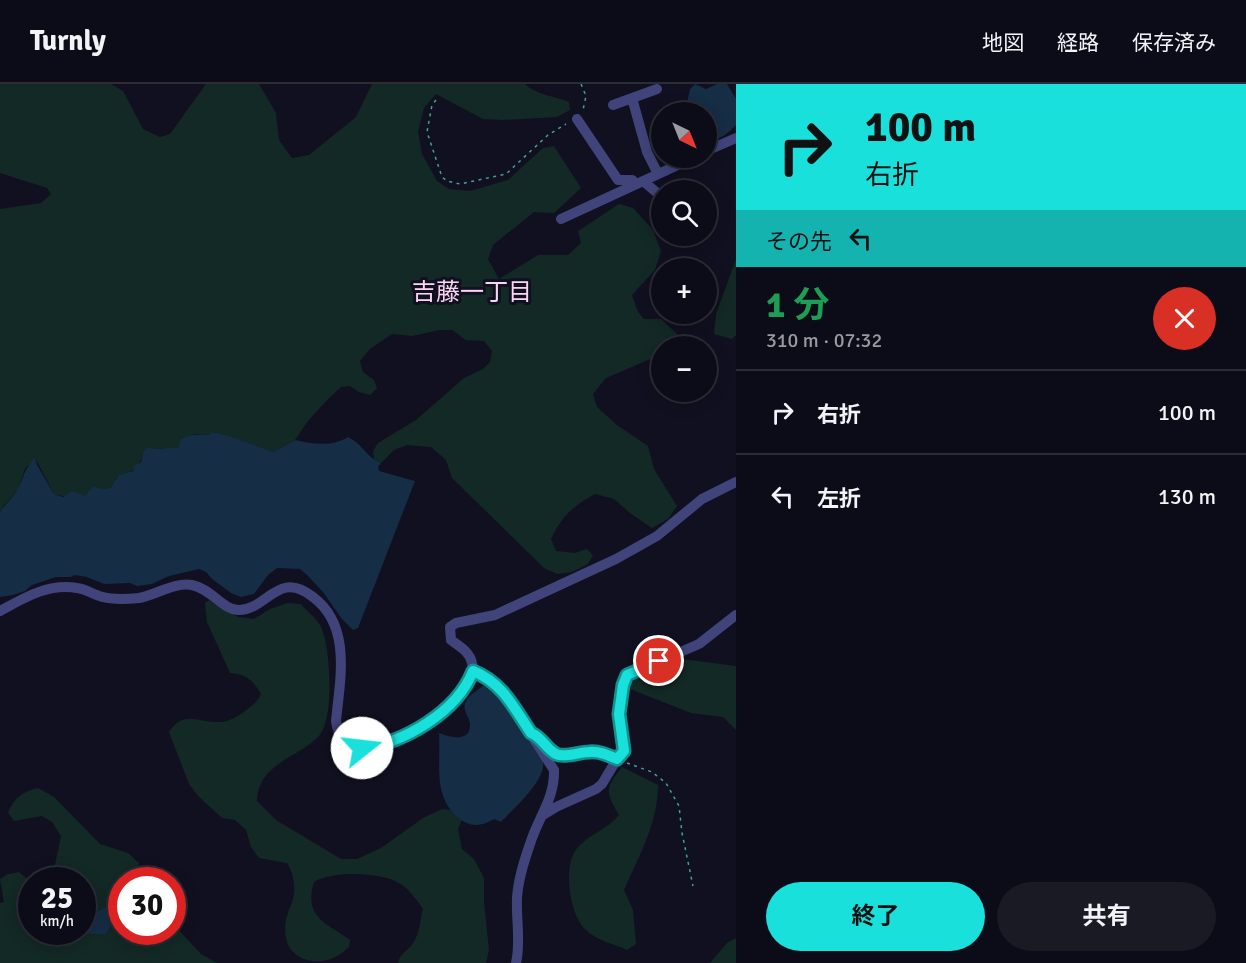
<!DOCTYPE html>
<html lang="ja">
<meta charset="utf-8">
<style>
:root{--surface:#0c0c18;--page:#1a1a25;--text:#f1f3f6;--muted:#9a9ba2;--line:#2c2c37;--accent:#1ae0dc}
body{margin:0;font-family:Signika,"Noto Sans JP",sans-serif;background:var(--page);color:var(--text);height:100vh;display:flex;flex-direction:column;font-size:22px;white-space:nowrap}
*{box-sizing:border-box;margin:0}
p{font-size:20px;color:var(--muted)}
.icon{flex:none;width:33px;height:33px;fill:none;stroke:currentColor;stroke-width:2;stroke-linecap:round;stroke-linejoin:round}
.map{position:relative;flex:1;overflow:hidden}
.sheet{display:flex;flex-direction:column;background:var(--surface);width:510px}
.sheet>*{flex:none}
.hud{background:#1ae0dc;color:#111;overflow:hidden}
.needle{width:39px;rotate:137deg}
.fabs{position:absolute;left:651px;top:18px;display:grid;gap:12px}
.fabs a{display:grid;place-items:center;width:66px;height:66px;border-radius:50%;background:var(--surface);box-shadow:0 3px 15px #0003,0 0 0 2px var(--line);font-size:30px}
.speed{position:absolute;left:18px;top:783px;display:flex;gap:12px;font-size:30px;font-weight:700;text-align:center}
.speed>*{display:grid;place-content:center;width:78px;height:78px;border-radius:50%;background:var(--surface);box-shadow:0 3px 15px #0003,0 0 0 2px var(--line);line-height:1}
.speed small{font-size:15px;font-weight:400}
.speed .limit{border:9px solid #d22;background:#fff;color:#111}
.pin{position:absolute;display:grid;place-items:center;width:51px;height:51px;color:#fff;margin:-26px;border:3px solid #fff;border-radius:50%;box-shadow:0 2px 6px #0007}
.me{position:absolute;width:66px;margin:-33px;rotate:74deg;stroke-linejoin:round;filter:drop-shadow(0 0 4px #0008)}
.turn{display:flex;align-items:center;gap:21px;height:126px;padding:0 30px;font-size:27px}
.turn .icon{width:78px;height:78px;stroke-width:2.5}
.turn b{display:block;font-size:42px;line-height:51px}
.then{display:flex;align-items:center;height:57px;padding:0 30px;background:#0003;gap:12px;font-size:22px}
.round{display:grid;place-items:center;flex:none;width:63px;height:63px;border-radius:32px;background:var(--page)}
.overview{display:flex;align-items:center;justify-content:space-between;height:102px;padding:0 30px}
h1{font-size:36px;font-weight:700;line-height:45px;color:#1e9e55}
.cta{display:flex;gap:12px;margin-top:auto;padding:12px 30px}
.cta a{flex:1;height:69px;border-radius:36px;background:var(--accent);color:#111;font-size:24px;font-weight:700;line-height:69px;text-align:center}
.cta a+a{background:var(--page);color:var(--text)}
ul{padding:0;list-style:none}
li{display:flex;align-items:center;gap:18px;height:84px;padding:0 30px;border-top:2px solid var(--line)}
li div{flex:1}
li b{display:block;font-size:22px}
li em{font-style:normal}
header{display:flex;align-items:center;gap:36px;box-sizing:border-box;height:84px;padding:0 30px;background:var(--surface);border-bottom:2px solid var(--line)}
header strong{font-size:28px}
nav{display:flex;gap:33px;margin-inline-start:auto;font-size:21px}
main{display:flex;flex:1;min-height:0}
.map>svg:first-child{display:block}
.green{fill:#132926}
.water{fill:#152d45}
.lines{fill:none;stroke-linecap:round;stroke-linejoin:round}
.path{stroke:#3ca693;stroke-width:1.5;stroke-dasharray:3 4.5;stroke-linecap:butt}
.street{stroke:#40447a;stroke-width:10}
.route-casing{stroke:#11928f;stroke-width:15}
.route{stroke:#1ae0dc;stroke-width:10}
.labels{text-anchor:middle;stroke-width:6;stroke-linejoin:round;paint-order:stroke}
.neighbourhood-label{font-size:24px;fill:#fad5f1;stroke:#101020}
</style>
<header>
<strong>Turnly</strong>
<nav><a>地図</a><a>経路</a><a>保存済み</a></nav>
</header>
<main>
<div class="map">
<svg width="736" height="879" viewBox="0 0 736 879">
<rect width="100%" height="100%" fill="#101020"/>
<!-- green -->
<path class="green" d="M0,0H111L123,7L143,45L160,53L170,50L206,0H259L276,29L279,56L292,74L309,71L356,33L372,0H525C536,11 555,12 569,18L570,26L557,33L503,36L483,35L436,10L424,24L418,47L422,70L437,97L449,105L470,107L508,96L543,64L554,62L581,104L554,129L534,128L493,161L488,175L499,195L538,171H568L581,159L578,147L619,120L633,124L653,146L661,167L655,186L632,211L638,228L644,235H661L677,250L681,262H662L661,274L648,276L606,294L593,310L597,323L617,341L648,362L654,385L677,422L668,435L652,444L630,429L614,415L595,410C574,421 561,433 551,455L556,467L575,469L587,465L593,471L588,480L572,488L557,490L544,484L452,394L446,376L431,363L407,361L394,366L381,379L374,376L373,367L378,359L416,336L464,294L483,285L490,278L492,267L484,257L466,256L452,246H440L412,252L392,250L370,265L360,277L363,288L374,296L377,304L370,311L359,308L350,302L341,303L328,315L308,337L295,356L273,368L210,351L194,350L180,363L155,365L143,369C140,383 133,389 119,391L110,404C100,405 95,409 85,412C75,414 64,413 54,410L35,374L25,385L18,405L12,413L4,421L0,428V125L41,119L51,110L47,104L0,89Z
M736,175V251L732,255L714,250L716,230Z
M209,516L238,533L254,535L270,525L288,519L301,520C307,527 316,534 320,541C331,561 335,637 318,653C296,675 259,679 257,717L276,736L341,775H357L381,764L423,734L442,725L451,726L462,736L458,745L462,765L474,775L484,794V818L489,866L486,879H398C400,869 408,867 413,859C420,850 420,835 423,825C416,815 408,803 397,798C378,788 332,787 314,798C303,834 327,839 350,856L349,863C338,873 327,879 312,877C289,874 281,854 287,832C289,825 293,817 294,810C295,799 293,788 287,779L259,774L251,763L246,746L235,736L222,734L198,712L189,700L169,648C184,625 197,639 220,638C229,638 238,632 245,627C253,621 257,618 261,610C253,596 246,590 230,589L207,538L205,519Z
M682,575L736,582V646L723,633L691,629L630,605V601L638,592Z
M622,683L658,701C658,739 639,772 624,806L633,826L636,860L627,866C614,860 595,856 585,845C569,829 562,780 578,763C590,750 608,745 619,731C605,708 605,704 622,683Z
M38,704L54,713L100,760L128,769L139,779L135,796H122L121,816L87,832L83,830L82,796H54V786L61,752L52,738L42,732L14,737L8,729C14,714 22,708 38,704Z
M19,788L31,798L32,848H53L54,850L72,855L84,850H106L121,825L122,848H172L173,840L201,870L217,879H0V819L4,818L0,795L8,790Z
M736,854V879H710L727,859Z"/>
<!-- water -->
<path class="water" d="M695,0L706,5L717,0H727L736,15V41C728,49 719,58 707,55L706,28H685L690,5Z
M212,348L229,352L273,368L295,356C313,360 332,363 348,353C362,359 367,374 381,379L378,383L379,387L415,397L358,544L353,546L342,535L323,508L307,491L300,485L277,484L268,491L254,510L241,513L231,509L212,495L206,488L199,485L169,492L152,500L137,502L130,499L104,500L87,493L74,491L71,493H56L32,501L25,507L13,511L0,513V428C4,421 11,416 16,408C24,394 23,387 35,373L37,381L54,410L63,413L72,407L85,412L93,402L100,405L110,404L119,391L133,387L134,382L141,378L143,369L147,363L155,365L179,363L180,356C190,350 199,350 209,351Z
M484,601L487,602L514,632L543,676C547,696 514,724 501,738L494,735C482,742 472,744 460,735C432,714 441,679 439,649C449,653 470,659 470,641C470,633 461,626 466,617C469,611 478,606 484,601Z
M121,816V825L106,850H84L72,855L54,850L53,848H82L83,830L87,832Z"/>
<g class="lines">
<!-- path -->
<path class="path" d="M581,0L586,12L583,26
M436,16L432,21L427,48L442,93L447,97L460,100L506,90L548,51L566,40
M627,679L652,688L666,699L679,722L682,749L693,802"/>
<!-- street -->
<path class="street" d="M632,14L647,68L658,90
M613,21L657,5
M577,35L618,96H632L637,100
M706,67L736,54
M643,97L662,113
M561,135L693,74
M0,527C24,514 48,499 77,504C86,505 94,511 103,513C114,516 128,515 139,514C156,511 174,498 192,501C212,505 222,526 239,526C267,526 278,485 313,513C352,542 340,595 336,637C341,671 364,665 388,656C397,653 406,650 415,646C432,638 478,601 472,579C470,568 459,562 451,556L450,543L456,539L495,531L616,475L657,452L702,415L736,398
M473,587L489,593L508,615L554,686C555,714 538,734 530,760C524,777 518,796 517,814C516,836 521,858 516,879
M541,656L559,672C580,668 597,666 617,675L624,667L619,630L623,601L627,591L699,560L736,531
M543,731L556,723L596,705L602,700L617,675"/>
</g>
<g class="lines">
<defs>
<path id="route" d="M362,664C404,659 457,628 473,587C503,599 514,624 531,649C542,653 546,665 556,670C564,674 580,668 589,668C599,667 608,671 617,675L624,667L619,630L623,601L627,591L659,577"/>
</defs>
<!-- route casing -->
<use href="#route" class="route-casing"/>
<!-- route -->
<use href="#route" class="route"/>
</g>
<g class="labels">
<!-- neighbourhood labels -->
<g class="neighbourhood-label">
<text x="472" y="216">吉藤一丁目</text>
</g>
</g>
</svg>
<div class="fabs">
<a><svg class="needle" viewBox="-14 -14 28 28"><path d="M0-13l5 13h-10z" fill="#e53935"/><path d="M0 13l5-13h-10z" fill="#9a9ba2"/></svg></a>
<a><svg class="icon" aria-label="search" viewBox="0 0 24 24"><circle cx="10" cy="10" r="6"/><path d="M15 15l6 6"/></svg></a>
<a>+</a>
<a>−</a>
</div>
<div class="speed"><div>25<small>km/h</small></div><div class="limit">30</div></div>
<div class="pin" style="left:659px;top:577px;background:#d93025"><svg class="icon" aria-label="arrive" viewBox="0 0 24 24"><path d="M6 21V4h12l-3 4 3 4H6"/></svg></div>
<svg class="me" style="left:362px;top:664px" viewBox="-20 -20 40 40"><circle r="19" fill="#fff"/><path d="M0-13L10 11 0 6-10 11z" fill="#1ae0dc"/></svg>
</div>
<section class="sheet">
<div class="hud">
<div class="turn"><svg class="icon" aria-label="right" viewBox="0 0 24 24"><path d="M7 20v-9h11M14 6l5 5-5 5"/></svg><div><b>100 m</b>右折</div></div>
<div class="then">その先<svg class="icon" aria-label="left" viewBox="0 0 24 24"><path d="M17 20v-9H6M10 6l-5 5 5 5"/></svg></div>
</div>
<div class="overview"><div><h1>1 分</h1><p>310 m · 07:32</p></div><a class="round" style="background:#d93025;color:#fff"><svg class="icon" aria-label="close" viewBox="0 0 24 24"><path d="M6 6l12 12M18 6L6 18"/></svg></a></div>
<ul>
<li><svg class="icon" aria-label="right" viewBox="0 0 24 24"><path d="M7 20v-9h11M14 6l5 5-5 5"/></svg><div><b>右折</b></div><em>100 m</em></li>
<li><svg class="icon" aria-label="left" viewBox="0 0 24 24"><path d="M17 20v-9H6M10 6l-5 5 5 5"/></svg><div><b>左折</b></div><em>130 m</em></li>
</ul>
<div class="cta"><a>終了</a><a>共有</a></div>
</section>
</main>
